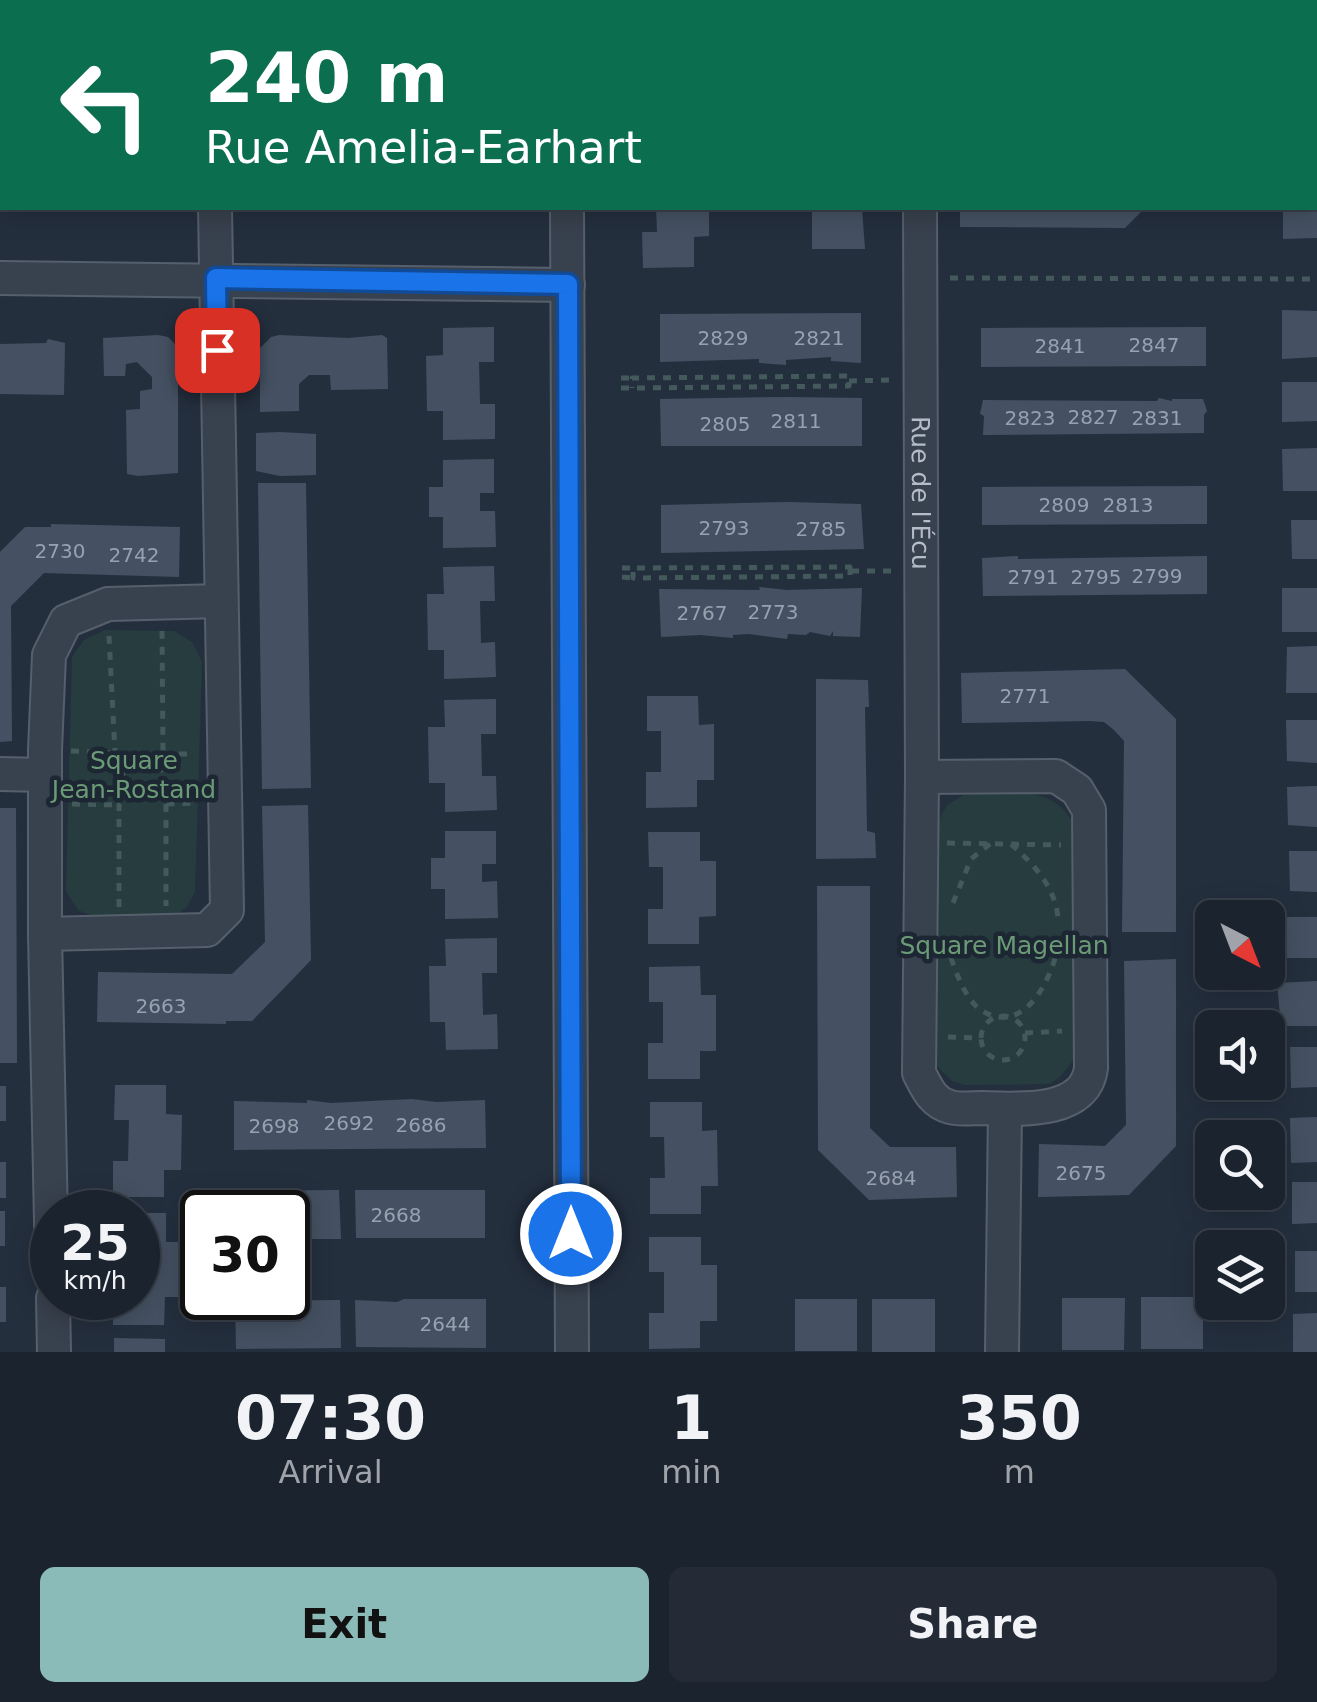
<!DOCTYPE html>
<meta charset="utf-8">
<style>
:root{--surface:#1b232e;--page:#242b36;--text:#f1f3f6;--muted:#a0a4aa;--line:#39404a;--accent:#8bbbb9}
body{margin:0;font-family:"DejaVu Sans",sans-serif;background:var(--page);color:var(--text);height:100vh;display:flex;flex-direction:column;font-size:38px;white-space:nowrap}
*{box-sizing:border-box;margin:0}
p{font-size:32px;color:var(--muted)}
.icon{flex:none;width:55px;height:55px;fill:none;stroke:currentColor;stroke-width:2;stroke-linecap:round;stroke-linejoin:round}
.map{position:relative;height:1352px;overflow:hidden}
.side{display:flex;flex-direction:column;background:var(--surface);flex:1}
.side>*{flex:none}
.hud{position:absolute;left:0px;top:0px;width:1318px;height:210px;box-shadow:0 5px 25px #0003,0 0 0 2px var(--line);background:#0b6e4f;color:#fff;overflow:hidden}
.needle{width:65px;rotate:138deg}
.controls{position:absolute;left:1195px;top:900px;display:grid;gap:20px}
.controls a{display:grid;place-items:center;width:90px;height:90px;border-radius:15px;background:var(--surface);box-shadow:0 5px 25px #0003,0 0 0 2px var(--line);font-size:50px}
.speed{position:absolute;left:30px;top:1190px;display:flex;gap:20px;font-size:50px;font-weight:700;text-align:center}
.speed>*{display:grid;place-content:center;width:130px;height:130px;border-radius:50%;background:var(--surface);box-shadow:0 5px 25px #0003,0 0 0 2px var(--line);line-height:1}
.speed small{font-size:25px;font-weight:400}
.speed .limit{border:5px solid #111;border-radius:15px;background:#fff;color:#111}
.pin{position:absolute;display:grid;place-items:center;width:85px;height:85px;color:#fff;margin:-42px;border-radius:20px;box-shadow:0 5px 15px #0006}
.me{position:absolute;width:110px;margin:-55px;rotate:0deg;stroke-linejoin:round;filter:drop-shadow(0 0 8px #0008)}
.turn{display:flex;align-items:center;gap:35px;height:210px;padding:0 40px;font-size:45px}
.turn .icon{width:130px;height:130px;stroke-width:2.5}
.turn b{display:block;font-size:70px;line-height:85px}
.eta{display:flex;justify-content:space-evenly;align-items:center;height:170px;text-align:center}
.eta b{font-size:60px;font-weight:700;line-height:70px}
.action{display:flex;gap:20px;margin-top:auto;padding:20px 40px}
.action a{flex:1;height:115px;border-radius:15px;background:var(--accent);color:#111;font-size:40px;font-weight:700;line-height:115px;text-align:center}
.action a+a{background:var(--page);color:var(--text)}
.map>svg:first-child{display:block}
.green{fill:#263c3f}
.building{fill:#455162}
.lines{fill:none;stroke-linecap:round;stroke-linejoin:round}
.minor-casing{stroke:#565f6c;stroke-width:36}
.path{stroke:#44595c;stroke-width:5;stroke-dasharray:8 8;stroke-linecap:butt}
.minor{stroke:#38414e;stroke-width:32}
.route-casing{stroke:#114b97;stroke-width:25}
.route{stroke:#1a73e8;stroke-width:18}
.labels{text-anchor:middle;stroke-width:9;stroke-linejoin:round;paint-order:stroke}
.number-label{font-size:20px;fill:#98a1af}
.street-label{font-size:25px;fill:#b4bcc9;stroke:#1d2633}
.park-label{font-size:25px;fill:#6b9a76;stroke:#1d2633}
</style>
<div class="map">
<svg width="1317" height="1352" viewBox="0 0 1317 1352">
<rect width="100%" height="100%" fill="#242f3e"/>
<!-- green -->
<path class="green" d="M105,630L174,631L192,642L202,662L195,891L187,907L174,916L98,918L78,910L66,891L72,657L84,640Z
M964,795C1004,795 1050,782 1072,821L1075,1058L1061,1076L1050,1084L965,1085L952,1081L935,1064L936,825L947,805Z"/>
<!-- building -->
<path class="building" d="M656,208H709V236L694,237V267L643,268L642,232H657Z
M812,208H862L865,249H812Z
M960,208H1145L1125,228L960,227Z
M1283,208H1317V238L1283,239Z
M1282,310L1317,311V357L1282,359Z
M861,313V363L831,361V357L786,360V365L759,363V359L660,362V314Z
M494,327V362H479L480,404H495V439L443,440V411H427L426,356L443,355V328Z
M1206,327V366L981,367V328Z
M158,335L168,337L178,347V473L138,476L127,474L126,410L140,409V391L152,389V377L137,362L126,364L125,376H104L103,338Z
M279,335L348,338L382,335L387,338L388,389L331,390L330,375H309L299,384V411L260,412V348L271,337Z
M48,339L65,343L64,395L0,394V344L46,343Z
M1282,382H1317V421L1282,422Z
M785,397L862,398V446H661L660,399Z
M1159,398L1172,401V399H1203L1207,411L1204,415V433L983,435L984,416L980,414L983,400L1157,401Z
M280,432L316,434V475L280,476L256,471V433Z
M1317,448V491H1283L1282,449Z
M494,459V493H480V511H495L496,547L443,548V517H429V487H443V460Z
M258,483H306L311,788L262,789Z
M1207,486V524L982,525V487Z
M788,502L861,504L864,549L661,553V505Z
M1291,520H1317V559H1292Z
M51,524L180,527L179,577L44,573L11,606L12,741L0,742V552L25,527H51Z
M1018,556V559L1207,556V594L983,596L982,558Z
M494,566L495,601H480L481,643L495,642L496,677L444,679V650H428L427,594H444L443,567Z
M759,587L787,590L862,588L860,637L833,636V631L830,636L810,632L806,635L788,634L787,639L749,634L733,635V638L700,635L661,637L659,589L760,590Z
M1282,588H1317V632H1282Z
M1317,646V693H1286L1287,647Z
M1125,669L1176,719V932H1122L1124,741L1114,730L1104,722L1090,721L962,723L961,673Z
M816,679L868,680L869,707H865L867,831L875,833L876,858L816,859Z
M647,696H698L699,725L714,724V780H697V807L646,808V772H661V731H647Z
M496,699V734H481L482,776H496L497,810L445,812V783H429L428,727H445L444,700Z
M1286,720H1317V763L1287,761Z
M1317,786V827L1288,825L1287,787Z
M308,805L311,960L291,981L252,1021H226V1024L97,1022L98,972L232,974L265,942L262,806Z
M0,808H16L17,1063H0Z
M445,831H496V864H482V882L497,881L498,918L445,919V889H431V858H445Z
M648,832H700V861H716V916L699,917V944H648V909H663V867H649Z
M1289,851H1317V892L1290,891Z
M817,886H870V1128L890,1147H956L957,1197L869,1200L818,1150Z
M1283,917H1317V958H1282Z
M497,938V973H482L483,1015L497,1014L498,1049L446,1050L445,1022H430L429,966H446L445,939Z
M1176,959V1146L1129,1195L1038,1197L1039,1144L1105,1146L1126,1125L1124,961Z
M700,966L701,995H716V1051H700V1079H648V1043H663V1002H649V967Z
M1317,981V1026H1281L1277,983Z
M1290,1047H1317V1087L1291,1088Z
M115,1085H166V1114L182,1115L181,1170H164V1197H113V1161H128L129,1120H114Z
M0,1086H6V1121H0Z
M412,1099L436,1102L485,1100L486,1148L234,1150V1101L307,1103V1100L331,1103Z
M650,1102H702V1131L717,1130L718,1186H701V1214H650V1178H665L664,1137H650Z
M1317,1117V1162L1291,1163L1290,1118Z
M0,1162H6V1198H0Z
M1292,1182H1317V1223L1292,1224Z
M339,1190L341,1239H288V1212H234V1191Z
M355,1190H485V1238H356Z
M0,1211H5V1246H0Z
M138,1213H166V1242H182L181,1297H165L164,1325H113V1298H138Z
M649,1237H701V1265H717V1321H700V1348L649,1349V1313H664V1272H649Z
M1295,1251H1317V1292H1295Z
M0,1287H6V1322H0Z
M1141,1297H1203V1349H1141Z
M1062,1298H1125L1124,1350H1062Z
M404,1299H486V1348L356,1347L355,1300L397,1302Z
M795,1299H857V1351H795Z
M872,1299H935V1352H872Z
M340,1300L341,1348L236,1349L235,1301Z
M1317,1313V1352H1293V1314Z
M114,1338L165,1339V1352H114Z"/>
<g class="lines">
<defs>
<g id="minor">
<path d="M210,0V2"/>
<path d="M564,0V2"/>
<path d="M918,0V2"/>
<path d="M1088,0V2"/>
<path d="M567,208L572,1352"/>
<path id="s1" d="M920,208L922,777L919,1073C927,1088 932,1102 950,1107C959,1110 973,1108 982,1108C1018,1109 1085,1115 1091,1068L1089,810L1077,790L1056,776L922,777"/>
<path d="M0,278L568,285"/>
<path d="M0,774L45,775"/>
<path d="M45,934L207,930L227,910L215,208"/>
<path d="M52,1268L45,934V750L49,655L66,621L108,604L221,601"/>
<path d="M53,1298L54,1352"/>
<path d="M1002,1352L1005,1109"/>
</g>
</defs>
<!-- minor casing -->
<use href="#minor" class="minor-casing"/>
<!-- path -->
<path class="path" d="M991,0V2
M950,278L1317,279
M621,378H632
M849,381L891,380
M621,388H632L849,386V376L632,378V388
M850,567V576L633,578V568Z
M622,568H633
M851,571H893
M622,577L633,578
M109,636L115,753
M71,751L115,753L129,764
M163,754H195
M122 779a20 20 0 1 1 40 0a20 20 0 1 1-40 0Z
M153,762L163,754L162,631
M155,793L166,804L198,803
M72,804L119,805
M166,804V906
M947,843L1061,845
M1011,844C1034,865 1054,885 1058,917
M953,903L971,859L990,844
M119,907V805L128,793
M951,958C957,975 967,1003 984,1012C1027,1036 1054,973 1059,942
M981 1038a22 22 0 1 1 44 0a22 22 0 1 1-44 0Z
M1025,1033L1062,1031
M948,1037L980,1038"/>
<!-- minor -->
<use href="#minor" class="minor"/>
</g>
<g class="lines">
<defs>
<path id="route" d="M217,350L216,278L568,284L571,1234"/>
</defs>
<!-- route casing -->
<use href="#route" class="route-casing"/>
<!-- route -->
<use href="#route" class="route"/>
</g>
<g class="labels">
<!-- number labels -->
<g class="number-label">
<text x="723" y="345">2829</text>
<text x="819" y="345">2821</text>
<text x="1154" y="352">2847</text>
<text x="1060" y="353">2841</text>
<text x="1093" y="424">2827</text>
<text x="1030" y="425">2823</text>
<text x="1157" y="425">2831</text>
<text x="796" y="428">2811</text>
<text x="725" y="431">2805</text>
<text x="1064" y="512">2809</text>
<text x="1128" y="512">2813</text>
<text x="724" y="535">2793</text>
<text x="821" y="536">2785</text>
<text x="60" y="558">2730</text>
<text x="134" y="562">2742</text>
<text x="1157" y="583">2799</text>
<text x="1033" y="584">2791</text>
<text x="1096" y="584">2795</text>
<text x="773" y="619">2773</text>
<text x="702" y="620">2767</text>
<text x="1025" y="703">2771</text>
<text x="161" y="1013">2663</text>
<text x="349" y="1130">2692</text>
<text x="421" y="1132">2686</text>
<text x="274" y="1133">2698</text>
<text x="1081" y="1180">2675</text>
<text x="891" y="1185">2684</text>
<text x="396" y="1222">2668</text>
<text x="445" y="1331">2644</text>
</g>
<!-- street labels -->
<g class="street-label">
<text dy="9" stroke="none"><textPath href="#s1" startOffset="285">Rue de l'Écu</textPath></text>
</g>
<!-- park labels -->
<g class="park-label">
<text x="134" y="769">Square<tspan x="134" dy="29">Jean-Rostand</tspan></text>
<text x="1004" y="954">Square Magellan</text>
</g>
</g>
</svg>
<div class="controls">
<a><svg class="needle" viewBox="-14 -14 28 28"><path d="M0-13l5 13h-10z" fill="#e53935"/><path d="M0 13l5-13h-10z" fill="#a0a4aa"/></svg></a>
<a><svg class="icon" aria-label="sound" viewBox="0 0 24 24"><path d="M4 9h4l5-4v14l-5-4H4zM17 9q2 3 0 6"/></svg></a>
<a><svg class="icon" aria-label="search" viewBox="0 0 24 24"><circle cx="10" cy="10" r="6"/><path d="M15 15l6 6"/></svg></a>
<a><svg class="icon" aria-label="layers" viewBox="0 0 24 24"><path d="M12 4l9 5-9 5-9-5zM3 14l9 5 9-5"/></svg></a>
</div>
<div class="speed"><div>25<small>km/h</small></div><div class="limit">30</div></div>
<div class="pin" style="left:217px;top:350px;background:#d93025"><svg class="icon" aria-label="arrive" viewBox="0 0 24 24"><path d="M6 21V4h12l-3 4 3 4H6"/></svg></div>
<svg class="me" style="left:571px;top:1234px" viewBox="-20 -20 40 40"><circle r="17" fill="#1a73e8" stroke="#fff" stroke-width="3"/><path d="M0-11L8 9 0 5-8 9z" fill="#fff"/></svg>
<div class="hud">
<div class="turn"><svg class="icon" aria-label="left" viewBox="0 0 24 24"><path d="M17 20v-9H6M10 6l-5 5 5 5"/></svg><div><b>240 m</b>Rue Amelia-Earhart</div></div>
</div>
</div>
<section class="side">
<div class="eta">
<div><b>07:30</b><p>Arrival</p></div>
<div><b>1</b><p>min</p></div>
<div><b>350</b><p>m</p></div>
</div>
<div class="action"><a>Exit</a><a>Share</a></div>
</section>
